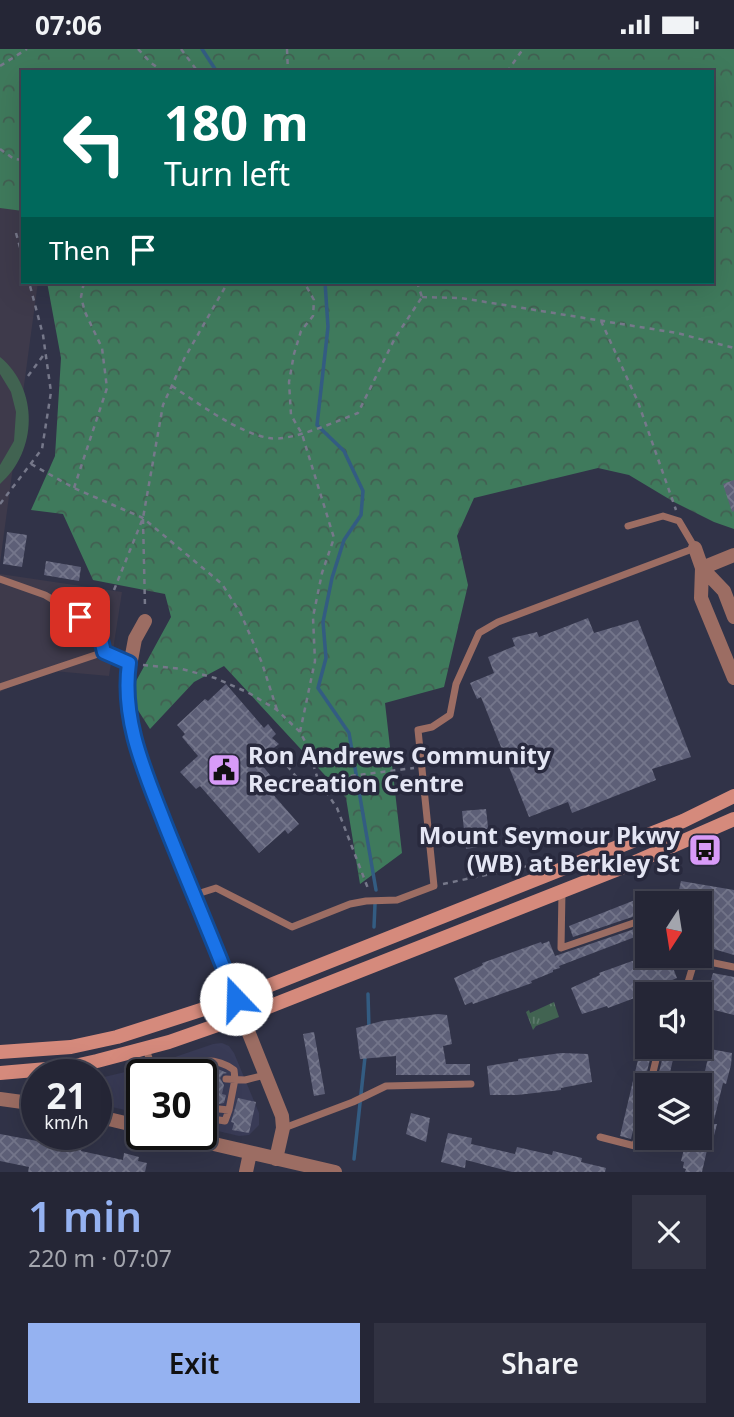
<!DOCTYPE html>
<meta charset="utf-8">
<style>
:root{--surface:#252636;--page:#313242;--text:#f1f3f6;--muted:#a3a5ad;--line:#424351;--accent:#95b2f1}
body{margin:0;font-family:"Noto Sans",sans-serif;background:var(--page);color:var(--text);height:100vh;display:flex;flex-direction:column;font-size:26px;white-space:nowrap}
*{box-sizing:border-box;margin:0}
p{font-size:23px;color:var(--muted)}
.icon{flex:none;width:38px;height:38px;fill:none;stroke:currentColor;stroke-width:2;stroke-linecap:round;stroke-linejoin:round}
.map{position:relative;height:1123px;overflow:hidden}
.drawer{display:flex;flex-direction:column;background:var(--surface);flex:1}
.drawer>*{flex:none}
.guide{position:absolute;left:21px;top:21px;width:693px;height:214px;border-radius:0px;box-shadow:0 7px 28px #0002,0 0 0 2px var(--line);background:#00695c;color:#fff;overflow:hidden}
.needle{width:46px;rotate:192deg}
.fabs{position:absolute;left:635px;top:842px;display:grid;gap:14px}
.fabs a{display:grid;place-items:center;width:77px;height:77px;border-radius:0px;background:var(--surface);box-shadow:0 7px 28px #0002,0 0 0 2px var(--line);font-size:35px}
.speed{position:absolute;left:21px;top:1010px;display:flex;gap:14px;font-size:35px;font-weight:700;text-align:center}
.speed>*{display:grid;place-content:center;width:91px;height:91px;border-radius:50%;background:var(--surface);box-shadow:0 7px 28px #0002,0 0 0 2px var(--line);line-height:1}
.speed small{font-size:18px;font-weight:400}
.speed .limit{border:4px solid #111;border-radius:10px;background:#fff;color:#111}
.pin{position:absolute;display:grid;place-items:center;width:60px;height:60px;color:#fff;margin:-30px;border-radius:14px;box-shadow:0 4px 10px #0006}
.me{position:absolute;width:77px;margin:-38px;rotate:339deg;stroke-linejoin:round;filter:drop-shadow(0 0 5px #0008)}
.turn{display:flex;align-items:center;gap:24px;height:147px;padding:0 28px;font-size:32px}
.turn .icon{width:91px;height:91px;stroke-width:2.5}
.turn b{display:block;font-size:49px;line-height:60px}
.then{display:flex;align-items:center;height:66px;padding:0 28px;background:#0003;gap:14px;font-size:26px}
.round{display:grid;place-items:center;flex:none;width:74px;height:74px;border-radius:0px;background:var(--page)}
.head{display:flex;align-items:center;justify-content:space-between;height:119px;padding:0 28px}
h1{font-size:42px;font-weight:600;line-height:52px;color:var(--accent)}
.cta{display:flex;gap:14px;margin-top:auto;padding:14px 28px}
.cta a{flex:1;height:80px;border-radius:0px;background:var(--accent);color:#111;font-size:28px;font-weight:600;line-height:80px;text-align:center}
.cta a+a{background:var(--page);color:var(--text)}
.status{display:flex;justify-content:space-between;align-items:center;height:49px;padding:0 35px;background:var(--surface);direction:ltr}
.status svg{height:19px;fill:currentColor}
.map>svg:first-child{display:block}
.built{fill:#393b56}
.education{fill:#3e3a4b}
.grass{fill:url(#grass-tufts)}
.forest{fill:url(#forest-crowns)}
.pitch{fill:#416351}
.lines{fill:none;stroke-linecap:round;stroke-linejoin:round}
.stream{stroke:#335c82;stroke-width:3.5}
.building{fill:url(#building-cross-hatch)}
.path{stroke:#76788a;stroke-width:2.5;stroke-dasharray:5 5;stroke-linecap:butt}
.service{stroke:#9c6d63;stroke-width:7}
.minor{stroke:#9c6d63;stroke-width:14}
.secondary{stroke:#d58a7c;stroke-width:14}
.route-casing{stroke:#114b97;stroke-width:18}
.route{stroke:#1a73e8;stroke-width:12}
.labels{text-anchor:middle;stroke-width:7;stroke-linejoin:round;paint-order:stroke}
.poi-label{font-size:24px;font-weight:bold;fill:#e4e6f4;stroke:#28293d;text-anchor:start}
</style>
<div class="status"><b>07:06</b><svg viewBox="0 0 49 12"><path d="M0 12V9h3v3zM5 12V6h3v6zM10 12V3h3v9zM15 12V0h3v12zM26 1h20v11H26zM47 4h2v5h-2z"/></svg></div>
<div class="map">
<svg width="734" height="1123" viewBox="0 0 734 1123">
<defs>
<pattern id="grass-tufts" width="24" height="20" patternUnits="userSpaceOnUse" patternTransform="scale(1.75)"><rect width="24" height="20" fill="#416351"/><path d="M3 7l-1-3M5 7V3M7 7l1-3M15 17l-1-3M17 17v-4M19 17l1-3" fill="none" stroke="#5c796b"/></pattern>
<pattern id="forest-crowns" width="20" height="18" patternUnits="userSpaceOnUse" patternTransform="scale(1.75)"><rect width="20" height="18" fill="#3f7a5c"/><path d="M2 6a3 3 0 1 1 6 0M12 15a3 3 0 1 1 6 0" fill="none" stroke="#426052"/></pattern>
<pattern id="building-cross-hatch" width="8" height="8" patternUnits="userSpaceOnUse" patternTransform="scale(1.75)"><rect width="8" height="8" fill="#5d5f77"/><path d="M0 0l8 8M0 8l8-8" fill="none" stroke="#74768b"/></pattern>
</defs>
<rect width="100%" height="100%" fill="#313348"/>
<!-- built -->
<path class="built" d="M222,994L229,997L234,1004L259,1064V1076L249,1086L239,1087L201,1078V1026H142V1065L112,1058L105,1051L100,1029L146,1018L213,995Z"/>
<!-- education -->
<path class="education" d="M0,134L23,138V233H38L0,514Z
M0,525L122,543L109,627L42,621L0,643Z"/>
<!-- grass -->
<path class="grass" d="M554,953L559,968L536,977L533,981L526,963L529,961L530,964Z"/>
<!-- forest -->
<path class="forest" d="M0,0H734V480L714,473L674,453L629,426L598,419L474,449L457,487L468,536L444,638L385,654L402,804L360,835L346,749L224,617L194,633L150,680L134,655L135,634L171,568L165,545L93,531L63,465L31,461L55,407L61,309L47,233H712V23H23V162L0,159Z"/>
<!-- pitch -->
<path class="pitch" d="M0,308C39,340 38,402 0,435V416L14,392L16,363L11,343L0,325Z"/>
<g class="lines">
<!-- stream -->
<path class="stream" d="M202,0L217,23
M325,233L328,278L317,376L344,402L363,442L361,466L344,491L332,529L323,573L326,609L318,639L349,684L376,841
M374,878L375,855
M368,945L369,980
M354,1110L365,1008"/>
</g>
<!-- building -->
<path class="building" d="M734,431V462L732,463L723,435Z
M7,483L27,486L22,518L3,515Z
M46,512L81,518L79,532L44,526Z
M588,569L594,584L638,571L691,708L652,720L656,731L572,764L568,753L529,768L481,648L477,650L470,634L494,624L488,608L515,597L512,589L537,583L539,588Z
M226,635L264,679L268,675L276,685L272,689L279,695L258,711L278,736L270,742L299,775L288,785L285,781L259,804L200,737L196,740L180,723L198,707L182,688L185,685L177,676L205,650L208,652Z
M486,760L490,796L466,800L462,762Z
M681,832L734,841V906L700,896V854H676Z
M658,842L662,854H648V858L640,861L641,865L573,888L569,877Z
M646,876L648,883L559,917L560,919L553,921V923L531,932L532,934L473,955L472,953L465,956L454,929L483,916L482,914L541,893L542,895L549,892L555,907Z
M649,906H668L677,929L653,939V942L608,959L607,957L582,965L571,939L600,926L599,924Z
M713,924L734,928V966L710,960L708,942Z
M438,965L447,966L452,995L443,997L446,1015H470V1026H396V1007L360,1010L356,979L382,972Z
M314,983L325,1045L314,1047L303,985Z
M641,998H653L644,1035L646,1040L642,1044L631,1090L620,1087Z
M665,998H676L667,1036H656Z
M710,1000L732,1004L731,1016L726,1035L723,1034L713,1075H717L710,1102L707,1101L702,1123H685L686,1120L683,1119L684,1113L681,1112L687,1088H700V1044Z
M561,1004L588,1005L592,1033L561,1039V1041L517,1046H490L487,1017L518,1012V1010Z
M203,1018L218,1020L227,1024L223,1025L220,1029L224,1036L222,1045L226,1046L224,1054L214,1056L215,1064L201,1062V1029L206,1023Z
M238,1049L256,1053L249,1084L232,1081L234,1074L231,1073Z
M411,1064L430,1069L426,1093L406,1085Z
M448,1084L472,1089L471,1095L515,1105L517,1098L552,1106L553,1102L582,1109L581,1113L606,1119L605,1123H512L466,1111L465,1119L441,1113Z
M0,1085L37,1092L38,1089L47,1091V1089L82,1098L81,1102L123,1111L124,1104L139,1108L138,1112L147,1114L145,1123H28L29,1118L0,1112Z"/>
<g class="lines">
<!-- path -->
<path class="path" d="M138,0L151,14L164,23
M181,0L198,23
M287,0L288,23
M0,17L27,0
M507,23L523,0
M0,100L14,110L23,111
M16,184L23,209
M417,233L422,248
M422,248L461,249L677,284L734,299
M601,272L638,353L676,461
M28,327L45,304
M172,337C198,354 238,384 269,389C291,393 337,372 358,364L395,289L422,248
M31,415L74,439L143,469L222,535L241,565L262,614L277,661
M74,439L107,339L102,299L85,263L81,248L84,233
M0,455L42,400L51,343L43,286L29,233
M143,470L145,558
M114,541L143,469L163,356L184,310L228,233
M143,616L182,620L215,629L249,644L277,661L300,683L308,698L318,731L337,759L369,842
M300,683L315,612L313,568L322,524L334,489L302,385L291,366L289,333L294,305L301,282L313,267L314,251L304,233
M281,709L298,730L318,731L414,719
M443,835L542,814"/>
<!-- service -->
<path class="service" d="M0,530L45,546L98,578L104,603
M0,638L104,603L129,614
M562,842L561,899L648,869
M194,846L216,839L292,878L350,855L366,852L397,851L434,837L418,681L432,678L450,666L456,635L479,584L498,573L695,499L679,472L663,467L628,477
M682,945L686,940L695,910L734,918
M146,1000L152,1018L158,1026
M171,1020C192,1012 214,1006 234,1021L235,1030L229,1061L219,1060
M169,1026L171,1020L200,1023
M226,1030L245,1031L265,1026
M650,1036L659,998
M201,1068L225,1072L229,1061
M284,1079L353,1053L386,1037L471,1035
M600,1088L635,1097L648,1046"/>
<!-- minor -->
<path class="minor" d="M695,499L702,519L724,542L734,568
M702,519L701,549L734,629
M702,519L734,506
M145,572L135,590L126,638L132,683L154,747L282,1067L283,1079L276,1110
M0,1050L37,1055
M96,1067L142,1078
M171,1085L335,1123
M246,1123L250,1104"/>
<!-- secondary -->
<path class="secondary" d="M0,1003L71,998L117,988L235,950L683,772L734,747
M0,1024L70,1018L97,1012L169,993L258,962L631,815L734,770"/>
</g>
<g class="lines">
<defs>
<path id="route" d="M80,568L98,578L104,603L129,614C121,671 145,723 165,775C188,833 213,891 236,950"/>
</defs>
<!-- route casing -->
<use href="#route" class="route-casing"/>
<!-- route -->
<use href="#route" class="route"/>
</g>
<!-- icons -->
<defs>
<symbol id="civic-square" viewBox="-11 -11 22 22"><rect x="-9" y="-9" width="18" height="18" rx="4" fill="#d89bf8" stroke="#28293d"/><path d="M-.6-6.5H3V-4.5H.6V-3L4-1V1h2V6H-6V1h2V-1L-.6-3ZM-1.2 2.5V6h2.4V2.5Z" fill="#111"/></symbol>
<symbol id="bus-square" viewBox="-11 -11 22 22"><rect x="-9" y="-9" width="18" height="18" rx="4" fill="#d89bf8" stroke="#28293d"/><path d="M-5-6H5V4H4V6H2V4H-2V6H-4V4H-5ZM-3.5-4V0h7V-4ZM-3.5 1.2v1.5H-2V1.2ZM2 1.2v1.5H3.5V1.2Z" fill="#111"/></symbol>
</defs>
<g fill-rule="evenodd">
<use href="#civic-square" x="205" y="702" width="38" height="38"/>
<use href="#bus-square" x="686" y="782" width="38" height="38"/>
</g>
<g class="labels">
<!-- poi labels -->
<g class="poi-label">
<text x="248" y="715">Ron Andrews Community<tspan x="248" dy="28">Recreation Centre</tspan></text>
<text x="680" y="795" text-anchor="end">Mount Seymour Pkwy<tspan x="680" dy="28">(WB) at Berkley St</tspan></text>
</g>
</g>
</svg>
<div class="fabs">
<a><svg class="needle" viewBox="-14 -14 28 28"><path d="M0-13l5 13h-10z" fill="#e53935"/><path d="M0 13l5-13h-10z" fill="#a3a5ad"/></svg></a>
<a><svg class="icon" aria-label="sound" viewBox="0 0 24 24"><path d="M4 9h4l5-4v14l-5-4H4zM17 9q2 3 0 6"/></svg></a>
<a><svg class="icon" aria-label="layers" viewBox="0 0 24 24"><path d="M12 4l9 5-9 5-9-5zM3 14l9 5 9-5"/></svg></a>
</div>
<div class="speed"><div>21<small>km/h</small></div><div class="limit">30</div></div>
<div class="pin" style="left:80px;top:568px;background:#d93025"><svg class="icon" aria-label="arrive" viewBox="0 0 24 24"><path d="M6 21V4h12l-3 4 3 4H6"/></svg></div>
<svg class="me" style="left:236px;top:950px" viewBox="-20 -20 40 40"><circle r="19" fill="#fff"/><path d="M0-13L10 11 0 6-10 11z" fill="#1a73e8"/></svg>
<div class="guide">
<div class="turn"><svg class="icon" aria-label="left" viewBox="0 0 24 24"><path d="M17 20v-9H6M10 6l-5 5 5 5"/></svg><div><b>180 m</b>Turn left</div></div>
<div class="then">Then<svg class="icon" aria-label="arrive" viewBox="0 0 24 24"><path d="M6 21V4h12l-3 4 3 4H6"/></svg></div>
</div>
</div>
<section class="drawer">
<div class="head"><div><h1>1 min</h1><p>220 m · 07:07</p></div><a class="round"><svg class="icon" aria-label="close" viewBox="0 0 24 24"><path d="M6 6l12 12M18 6L6 18"/></svg></a></div>
<div class="cta"><a>Exit</a><a>Share</a></div>
</section>
